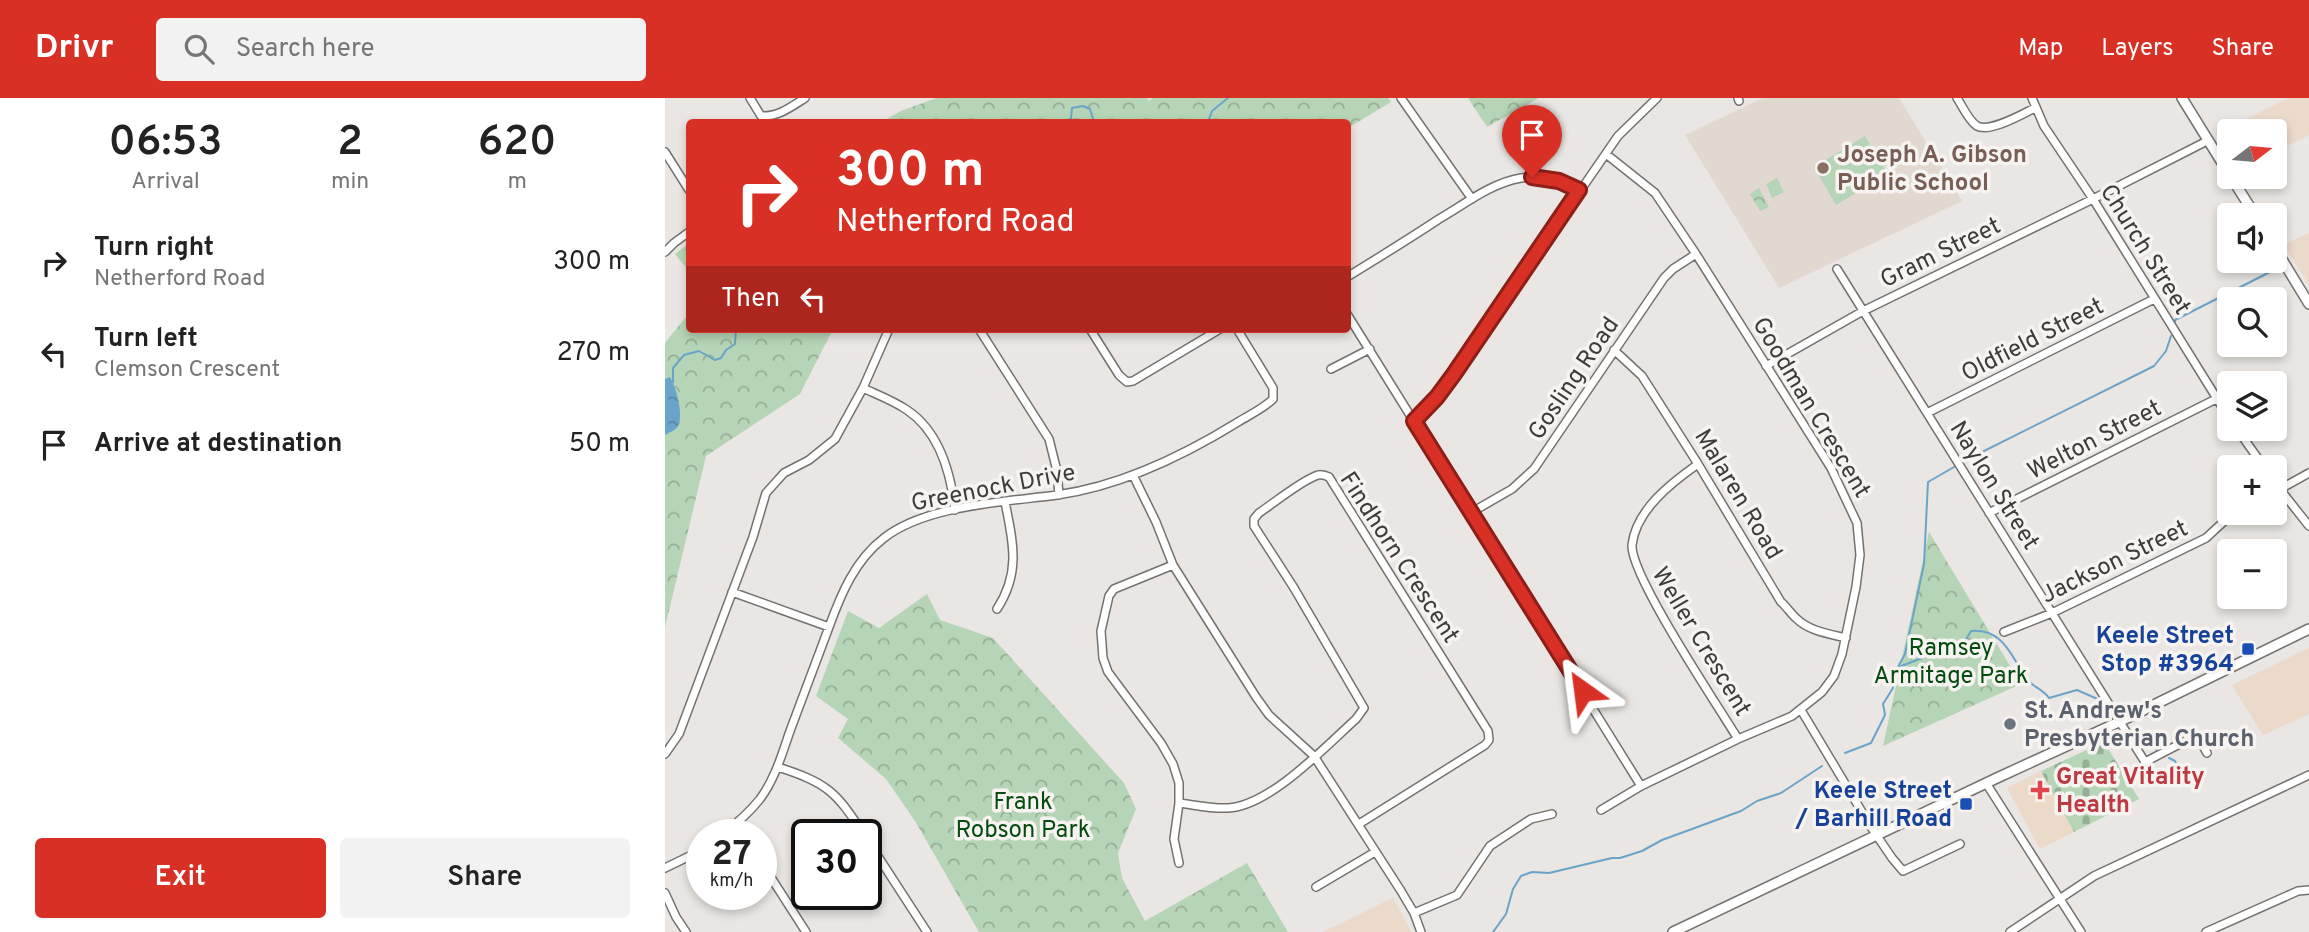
<!DOCTYPE html>
<meta charset="utf-8">
<style>
:root{--surface:#fff;--page:#f2f2f2;--text:#222;--muted:#767676;--accent:#d93025}
body{margin:0;font-family:Overpass,sans-serif;background:var(--page);color:var(--text);height:100vh;display:flex;flex-direction:column;font-size:26px;white-space:nowrap}
*{box-sizing:border-box;margin:0}
p{font-size:23px;color:var(--muted)}
.icon{flex:none;width:38px;height:38px;fill:none;stroke:currentColor;stroke-width:2;stroke-linecap:round;stroke-linejoin:round}
.map{position:relative;flex:1;overflow:hidden}
.side{display:flex;flex-direction:column;background:var(--surface);width:665px}
.side>*{flex:none}
.guide{position:absolute;left:21px;top:21px;width:665px;height:214px;border-radius:7px;box-shadow:0 4px 10px #0003;background:#d93025;color:#fff;overflow:hidden}
.needle{width:46px;rotate:74deg}
.controls{position:absolute;left:1552px;top:21px;display:grid;gap:14px}
.controls a{display:grid;place-items:center;width:70px;height:70px;border-radius:7px;background:var(--surface);box-shadow:0 4px 10px #0003;font-size:35px}
.speed{position:absolute;left:21px;top:721px;display:flex;gap:14px;font-size:35px;font-weight:700;text-align:center}
.speed>*{display:grid;place-content:center;width:91px;height:91px;border-radius:50%;background:var(--surface);box-shadow:0 4px 10px #0003;line-height:1}
.speed small{font-size:18px;font-weight:400}
.speed .limit{border:4px solid #111;border-radius:10px;background:#fff;color:#111}
.pin{position:absolute;display:grid;place-items:center;width:60px;height:60px;color:#fff;margin:-72px -30px;border-radius:50% 50% 50% 0;rotate:-45deg;box-shadow:0 0 7px #0007}
.pin .icon{rotate:45deg}
.me{position:absolute;width:77px;margin:-38px;rotate:329deg;stroke-linejoin:round;filter:drop-shadow(0 0 5px #0008)}
.turn{display:flex;align-items:center;gap:24px;height:147px;padding:0 35px;font-size:32px}
.turn .icon{width:91px;height:91px;stroke-width:2.5}
.turn b{display:block;font-size:49px;line-height:60px}
.then{display:flex;align-items:center;height:66px;padding:0 35px;background:#0003;gap:14px;font-size:26px}
.eta{display:flex;justify-content:space-evenly;align-items:center;height:119px;text-align:center}
.eta b{font-size:42px;font-weight:600;line-height:49px}
.cta{display:flex;gap:14px;margin-top:auto;padding:14px 35px}
.cta a{flex:1;height:80px;border-radius:7px;background:var(--accent);color:#fff;font-size:28px;font-weight:600;line-height:80px;text-align:center}
.cta a+a{background:var(--page);color:var(--text)}
ul{padding:0;list-style:none}
li{display:flex;align-items:center;gap:21px;height:91px;padding:0 35px}
li div{flex:1}
li b{display:block;font-size:26px}
li em{font-style:normal}
header{display:flex;align-items:center;gap:42px;box-sizing:border-box;height:98px;padding:0 35px;background:var(--accent);color:#fff}
header strong{font-size:33px}
nav{display:flex;gap:38px;margin-inline-start:auto;font-size:24px}
.search{width:490px;height:63px;background:var(--page);display:flex;align-items:center;gap:18px;box-sizing:border-box;padding:0 24px;border-radius:7px;color:var(--muted);font-size:26px}
main{display:flex;flex:1;min-height:0}
.map>svg:first-child{display:block}
.commercial{fill:#ebd9c9}
.built{fill:#e1d8d0}
.grass{fill:#b6d5b6}
.cemetery{fill:url(#cemetery-stones)}
.park{fill:url(#park-crowns)}
.water{fill:url(#water-ripples)}
.lines{fill:none;stroke-linecap:round;stroke-linejoin:round}
.stream{stroke:#6aa4ca;stroke-width:2}
.minor-casing{stroke:#74726f;stroke-width:10}
.major-casing{stroke:#74726f;stroke-width:12}
.minor{stroke:#fff;stroke-width:7}
.major{stroke:#fff;stroke-width:9}
.route-casing{stroke:#8d1f18;stroke-width:18}
.route{stroke:#d93025;stroke-width:12}
.education-dot{fill:#8d6e63;stroke:#f6f3f0;stroke-width:2.5}
.transit-dot{fill:#1a4fb4;stroke:#f6f3f0;stroke-width:2.5}
.worship-dot{fill:#6b7280;stroke:#f6f3f0;stroke-width:2.5}
.health-dot{fill:#e0444e;stroke:#f6f3f0;stroke-width:2.5}
.labels{text-anchor:middle;stroke-width:7;stroke-linejoin:round;paint-order:stroke}
.education-label{font-size:24px;font-weight:bold;fill:#785e54;stroke:#f6f3f0;text-anchor:start}
.street-label{font-size:24px;fill:#3d3c3b;stroke:#f6f3f0}
.transit-label{font-size:24px;font-weight:bold;fill:#164399;stroke:#f6f3f0;text-anchor:end}
.park-label{font-size:24px;fill:#044c0e;stroke:#f6f3f0}
.worship-label{font-size:24px;font-weight:bold;fill:#5b616d;stroke:#f6f3f0;text-anchor:start}
.health-label{font-size:24px;font-weight:bold;fill:#be3a42;stroke:#f6f3f0;text-anchor:start}
</style>
<header>
<strong>Drivr</strong>
<div class="search"><svg class="icon" aria-label="search" viewBox="0 0 24 24"><circle cx="10" cy="10" r="6"/><path d="M15 15l6 6"/></svg>Search here</div>
<nav><a>Map</a><a>Layers</a><a>Share</a></nav>
</header>
<main>
<section class="side">
<div class="eta">
<div><b>06:53</b><p>Arrival</p></div>
<div><b>2</b><p>min</p></div>
<div><b>620</b><p>m</p></div>
</div>
<ul>
<li><svg class="icon" aria-label="right" viewBox="0 0 24 24"><path d="M7 20v-9h11M14 6l5 5-5 5"/></svg><div><b>Turn right</b><p>Netherford Road</p></div><em>300 m</em></li>
<li><svg class="icon" aria-label="left" viewBox="0 0 24 24"><path d="M17 20v-9H6M10 6l-5 5 5 5"/></svg><div><b>Turn left</b><p>Clemson Crescent</p></div><em>270 m</em></li>
<li><svg class="icon" aria-label="arrive" viewBox="0 0 24 24"><path d="M6 21V4h12l-3 4 3 4H6"/></svg><div><b>Arrive at destination</b></div><em>50 m</em></li>
</ul>
<div class="cta"><a>Exit</a><a>Share</a></div>
</section>
<div class="map">
<svg width="1644" height="834" viewBox="0 0 1644 834">
<defs>
<pattern id="cemetery-stones" width="16" height="16" patternUnits="userSpaceOnUse" patternTransform="scale(1.75)"><rect width="16" height="16" fill="#b6d5b6"/><path d="M2 7V4a2 2 0 0 1 4 0v3zM10 15v-3a2 2 0 0 1 4 0v3z" fill="#95ae95"/></pattern>
<pattern id="park-crowns" width="20" height="18" patternUnits="userSpaceOnUse" patternTransform="scale(1.75)"><rect width="20" height="18" fill="#b6d5b6"/><path d="M2 6a3 3 0 1 1 6 0M12 15a3 3 0 1 1 6 0" fill="none" stroke="#95ae95"/></pattern>
<pattern id="water-ripples" width="26" height="14" patternUnits="userSpaceOnUse" patternTransform="scale(1.75)"><rect width="26" height="14" fill="#6aa4ca"/><path d="M2 4q2-2 4 0t4 0M15 11q2-2 4 0t4 0" fill="none" stroke="#5887a5"/></pattern>
</defs>
<rect width="100%" height="100%" fill="#e9e6e3"/>
<!-- commercial -->
<path class="commercial" d="M1623,0H1644V37L1610,54V33H1564V48L1557,33Z
M1644,135V187L1619,147Z
M1644,550V616L1598,637L1567,587Z
M1376,673L1409,734L1375,751L1342,690Z
M728,800L746,834H658Z"/>
<!-- built -->
<path class="built" d="M1098,0H1234L1297,103L1114,190L1020,37Z"/>
<!-- grass -->
<path class="grass" d="M1200,38L1223,76L1171,107L1149,69Z
M1112,80L1119,94L1107,100L1101,86Z"/>
<!-- cemetery -->
<path class="cemetery" d="M1439,644L1474,701L1409,734L1376,673Z"/>
<!-- park -->
<path class="park" d="M271,0H482L484,3L488,0H723L726,4L683,30L682,24H617L615,22L610,24H217L236,13Z
M803,0H874L822,29Z
M1094,90L1104,109L1095,113L1085,96Z
M24,145V173L10,156Z
M24,215V231H168L135,296L41,358L0,529V245Z
M1264,434L1356,586L1218,648Z
M262,496L275,522L328,540L459,685L471,711L453,755L457,780L480,823L582,765L623,834H314L250,723L221,681L173,640L183,621L151,598L183,513L214,530Z"/>
<!-- water -->
<path class="water" d="M5,279C11,289 18,314 14,326C12,332 5,334 0,337V281Z"/>
<g class="lines">
<!-- stream -->
<path class="stream" d="M298,24H300
M394,24L406,21L407,10L418,8L425,11L429,24
M543,24L547,13L563,0
M1510,224V222L1605,174
M8,284V270L19,257L34,253L50,262L56,260L61,252L70,246L71,231
M1299,363L1489,268L1501,253L1506,238
M1292,546L1300,543L1306,533C1343,530 1347,566 1367,586C1373,591 1379,593 1384,600L1412,592L1437,603
M1234,569L1285,549
M1471,630L1492,652
M1180,655L1206,645L1220,617L1218,606L1228,590L1227,573L1233,569L1240,556L1259,466L1263,384L1289,369
M1504,660L1510,663L1514,674
M828,834L841,816L848,791L856,778L867,774L884,775L947,760H955L977,753L997,742L1076,713L1092,703L1116,695L1157,668"/>
<defs>
<path id="minor" d="M85,0L96,18C113,19 126,9 140,0
M736,0L807,101
M1073,0L1074,3
M1292,0C1298,9 1303,22 1312,28C1325,35 1357,16 1370,10
M1367,0L1379,28L1428,101L1564,320
M0,54L24,92
M0,154L9,145L24,134
M1172,171L1480,664L1532,637L1542,655
M682,179C713,160 744,141 774,121C800,106 826,85 856,80C877,77 896,83 914,92
M682,216L976,688
M314,231L384,341L392,373L394,397
M425,231L454,277L462,284L468,283L555,231
M949,252L977,278L1033,366L1116,504C1122,509 1126,516 1132,521C1144,533 1165,536 1181,540
M1101,268L1198,213L1428,101L1544,42
M666,271L705,251
M198,290C213,297 229,303 242,312C275,334 286,376 290,412
M1262,315L1489,201
M749,323L772,299L789,276L953,38L992,0
M1572,331L1599,369
M1033,366C1006,385 971,412 967,447C965,477 1053,608 1073,641
M468,377L491,424L508,467L591,599L604,617L649,658L736,793L749,815L756,834
M1610,385L1644,428
M1615,391L1644,375
M807,414L847,391L869,371L999,180L1008,171L1031,156
M1324,415L1551,301
M508,467L449,491L444,498L436,533L438,560L443,574L496,645L508,666L514,685V705L509,741L514,765
M67,494L164,529
M332,511C356,474 348,444 340,404
M1339,534L1387,515L1541,440L1568,415
M1136,612L1206,729L1227,760L1238,773L1295,746
M0,656L14,636L88,439L101,395L119,375L144,362L170,341L198,290L224,231
M113,669C162,685 171,693 199,737
M1321,685L1416,834
M514,705C530,707 547,711 563,710C605,708 661,648 691,621L699,610L629,490L589,428V421L594,415C609,405 637,382 653,377C657,376 660,377 664,379L823,633L824,642L820,647L694,726
M936,712L976,688L1073,641L1127,618L1157,594L1169,578L1177,556L1191,489L1195,457L1192,425L1166,370L1031,156L990,95L941,56
M69,727L76,737
M57,737C71,726 84,715 95,701C110,681 117,656 125,633C138,598 151,563 164,529C176,496 190,462 219,440C261,407 340,404 392,397C456,388 518,358 573,324C584,317 598,311 608,301V290L572,231
M201,740L262,834
M96,764L141,834
M0,770L37,752
M651,789L710,754
M0,795L11,819L21,834
M749,815L792,797L825,748L866,721L887,716
M1345,834L1429,778L1644,677
M1541,834L1633,793L1644,792"/>
<path id="major" d="M1517,0L1564,76
M1566,79L1590,117
M1610,150L1644,206
M1008,834L1334,679L1456,623L1644,531"/>
</defs>
<!-- minor casing -->
<use href="#minor" class="minor-casing"/>
<!-- major casing -->
<use href="#major" class="major-casing"/>
<!-- minor -->
<use href="#minor" class="minor"/>
<!-- major -->
<use href="#major" class="major"/>
</g>
<g class="lines">
<defs>
<path id="route" d="M867,79L894,83L914,92L789,276L772,299L749,323L918,593"/>
</defs>
<!-- route casing -->
<use href="#route" class="route-casing"/>
<!-- route -->
<use href="#route" class="route"/>
</g>
<!-- markers -->
<circle class="education-dot" cx="1158" cy="70" r="7"/>
<g class="transit-dot">
<rect x="1576" y="544" width="14" height="14" rx="3.5"/>
<rect x="1294" y="699" width="14" height="14" rx="3.5"/>
</g>
<circle class="worship-dot" cx="1345" cy="626" r="7"/>
<path class="health-dot" d="M1371.5 681.5h7v7h7v7h-7v7h-7v-7h-7v-7h7z"/>
<g class="labels">
<!-- education labels -->
<g class="education-label">
<text x="1172" y="64">Joseph A. Gibson<tspan x="1172" dy="28">Public School</tspan></text>
</g>
<!-- street labels -->
<g class="street-label">
<text transform="translate(1481 151) rotate(58)" y="8">Church Street</text>
<text transform="translate(1275 154) rotate(-26)" y="8">Gram Street</text>
<text transform="translate(1367 241) rotate(-27)" y="8">Oldfield Street</text>
<text transform="translate(908 280) rotate(-56)" y="8">Gosling Road</text>
<text transform="translate(1147 309) rotate(59)" y="8">Goodman Crescent</text>
<text transform="translate(1429 341) rotate(-27)" y="8">Welton Street</text>
<text transform="translate(1330 387) rotate(58)" y="8">Naylon Street</text>
<text transform="translate(328 389) rotate(-11)" y="8">Greenock Drive</text>
<text transform="translate(1074 396) rotate(59)" y="8">Malaren Road</text>
<text transform="translate(735 459) rotate(57)" y="8">Findhorn Crescent</text>
<text transform="translate(1449 463) rotate(-26)" y="8">Jackson Street</text>
<text transform="translate(1037 543) rotate(59)" y="8">Weller Crescent</text>
</g>
<!-- transit labels -->
<g class="transit-label">
<text x="1569" y="545">Keele Street<tspan x="1569" dy="28">Stop #3964</tspan></text>
<text x="1287" y="700">Keele Street<tspan x="1287" dy="28">/ Barhill Road</tspan></text>
</g>
<!-- park labels -->
<g class="park-label">
<text x="1286" y="557">Ramsey<tspan x="1286" dy="28">Armitage Park</tspan></text>
<text x="358" y="711">Frank<tspan x="358" dy="28">Robson Park</tspan></text>
</g>
<!-- worship labels -->
<g class="worship-label">
<text x="1359" y="620">St. Andrew's<tspan x="1359" dy="28">Presbyterian Church</tspan></text>
</g>
<!-- health labels -->
<g class="health-label">
<text x="1391" y="686">Great Vitality<tspan x="1391" dy="28">Health</tspan></text>
</g>
</g>
</svg>
<div class="controls">
<a><svg class="needle" viewBox="-14 -14 28 28"><path d="M0-13l5 13h-10z" fill="#e53935"/><path d="M0 13l5-13h-10z" fill="#767676"/></svg></a>
<a><svg class="icon" aria-label="sound" viewBox="0 0 24 24"><path d="M4 9h4l5-4v14l-5-4H4zM17 9q2 3 0 6"/></svg></a>
<a><svg class="icon" aria-label="search" viewBox="0 0 24 24"><circle cx="10" cy="10" r="6"/><path d="M15 15l6 6"/></svg></a>
<a><svg class="icon" aria-label="layers" viewBox="0 0 24 24"><path d="M12 4l9 5-9 5-9-5zM3 14l9 5 9-5"/></svg></a>
<a>+</a>
<a>−</a>
</div>
<div class="speed"><div>27<small>km/h</small></div><div class="limit">30</div></div>
<div class="pin" style="left:867px;top:79px;background:#d93025"><svg class="icon" aria-label="arrive" viewBox="0 0 24 24"><path d="M6 21V4h12l-3 4 3 4H6"/></svg></div>
<svg class="me" style="left:918px;top:593px" viewBox="-20 -20 40 40"><path d="M0-17L14 15 0 8-14 15z" fill="#d93025" stroke="#fff" stroke-width="4"/></svg>
<div class="guide">
<div class="turn"><svg class="icon" aria-label="right" viewBox="0 0 24 24"><path d="M7 20v-9h11M14 6l5 5-5 5"/></svg><div><b>300 m</b>Netherford Road</div></div>
<div class="then">Then<svg class="icon" aria-label="left" viewBox="0 0 24 24"><path d="M17 20v-9H6M10 6l-5 5 5 5"/></svg></div>
</div>
</div>
</main>
